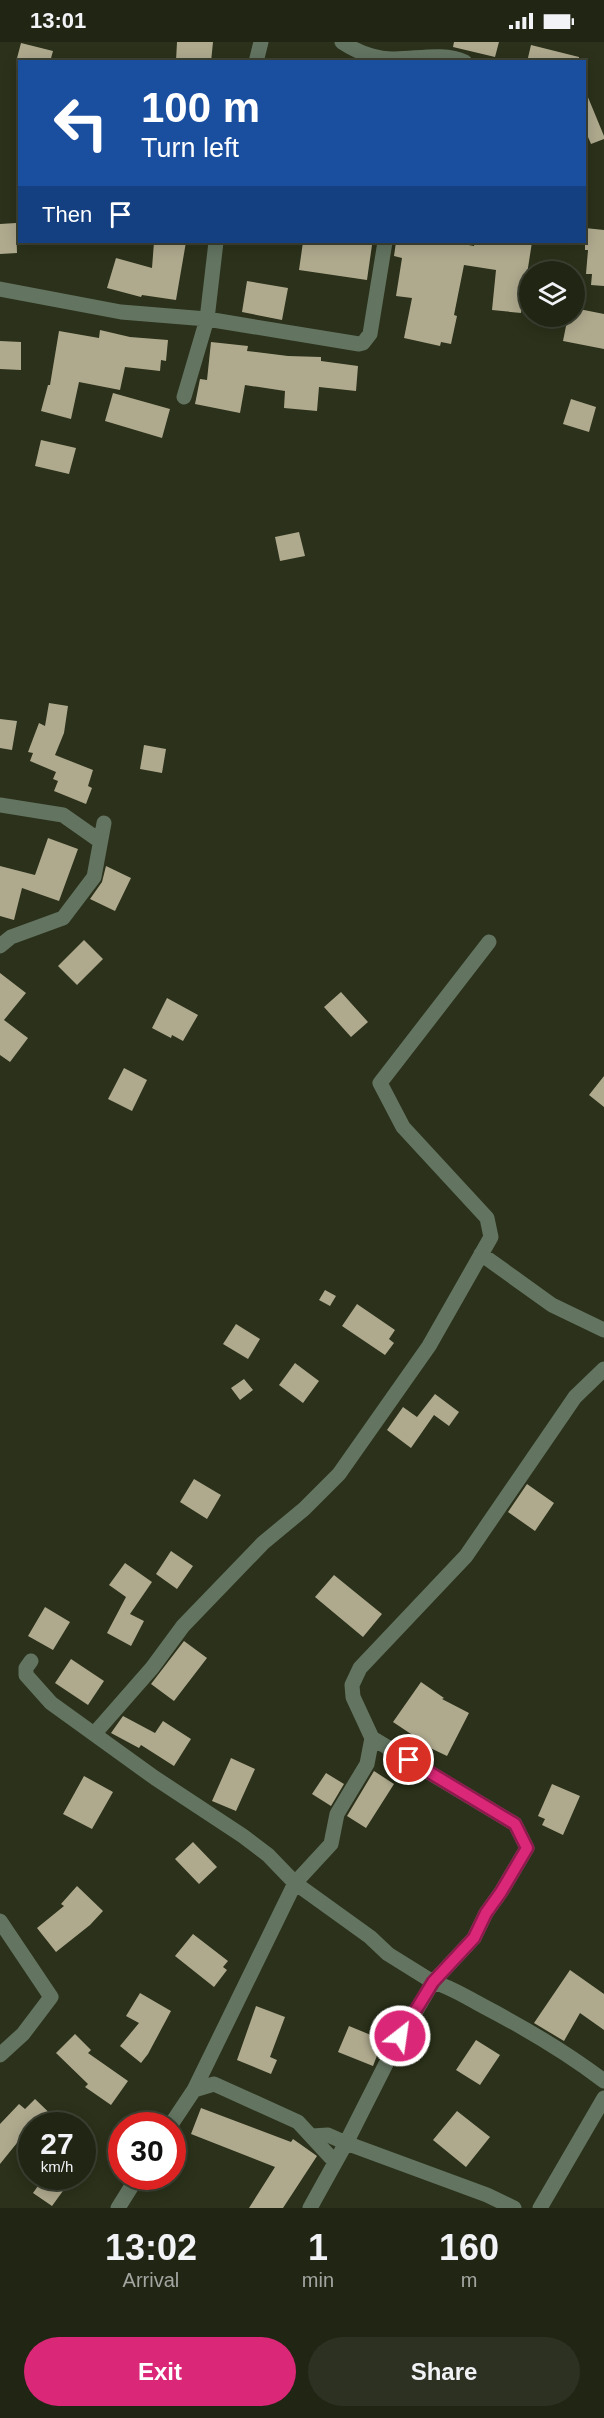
<!DOCTYPE html>
<style>
:root{--surface:#202514;--page:#2d3122;--text:#f1f3f6;--muted:#a2a5a0;--line:#3d4234;--accent:#db2777}
body{margin:0;font-family:Arial,sans-serif;background:var(--page);color:var(--text);height:100vh;display:flex;flex-direction:column;font-size:22px;white-space:nowrap}
*{box-sizing:border-box;margin:0}
p{font-size:20px;color:var(--muted)}
.icon{flex:none;width:33px;height:33px;fill:none;stroke:currentColor;stroke-width:2;stroke-linecap:round;stroke-linejoin:round}
.map{position:relative;height:2166px;overflow:hidden}
.panel{display:flex;flex-direction:column;background:var(--surface);flex:1}
.panel>*{flex:none}
.banner{position:absolute;left:18px;top:18px;width:568px;height:183px;border-radius:0px;box-shadow:0 3px 15px #0003,0 0 0 2px var(--line);background:#1a4fa0;color:#fff;overflow:hidden}
.fabs{position:absolute;left:519px;top:219px;display:grid;gap:12px}
.fabs a{display:grid;place-items:center;width:66px;height:66px;border-radius:50%;background:var(--surface);box-shadow:0 3px 15px #0003,0 0 0 2px var(--line);font-size:30px}
.speed{position:absolute;left:18px;top:2070px;display:flex;gap:12px;font-size:30px;font-weight:700;text-align:center}
.speed>*{display:grid;place-content:center;width:78px;height:78px;border-radius:50%;background:var(--surface);box-shadow:0 3px 15px #0003,0 0 0 2px var(--line);line-height:1}
.speed small{font-size:15px;font-weight:400}
.speed .limit{border:9px solid #d22;background:#fff;color:#111}
.pin{position:absolute;display:grid;place-items:center;width:51px;height:51px;color:#fff;margin:-26px;border:3px solid #fff;border-radius:50%;box-shadow:0 2px 6px #0007}
.me{position:absolute;width:66px;margin:-33px;rotate:30deg;stroke-linejoin:round;filter:drop-shadow(0 0 4px #0008)}
.turn{display:flex;align-items:center;gap:21px;height:126px;padding:0 24px;font-size:27px}
.turn .icon{width:78px;height:78px;stroke-width:2.5}
.turn b{display:block;font-size:42px;line-height:51px}
.then{display:flex;align-items:center;height:57px;padding:0 24px;background:#0003;gap:12px;font-size:22px}
.eta{display:flex;justify-content:space-evenly;align-items:center;height:102px;text-align:center}
.eta b{font-size:36px;font-weight:800;line-height:42px}
.button{display:flex;gap:12px;margin-top:auto;padding:12px 24px}
.button a{flex:1;height:69px;border-radius:36px;background:var(--accent);color:#fff;font-size:24px;font-weight:800;line-height:69px;text-align:center}
.button a+a{background:var(--page);color:var(--text)}
.status{display:flex;justify-content:space-between;align-items:center;height:42px;padding:0 30px;background:var(--surface);direction:ltr}
.status svg{height:16px;fill:currentColor}
.map>svg:first-child{display:block}
.building{fill:#afaa8e}
.lines{fill:none;stroke-linecap:round;stroke-linejoin:round}
.minor{stroke:#637461;stroke-width:15}
.route-casing{stroke:#8e194d;stroke-width:15}
.route{stroke:#db2777;stroke-width:10}
</style>
<div class="status"><b>13:01</b><svg viewBox="0 0 49 12"><path d="M0 12V9h3v3zM5 12V6h3v6zM10 12V3h3v9zM15 12V0h3v12zM26 1h20v11H26zM47 4h2v5h-2z"/></svg></div>
<div class="map">
<svg width="604" height="2166" viewBox="0 0 604 2166">
<rect width="100%" height="100%" fill="#2b311a"/>
<!-- building -->
<path class="building" d="M177,0H213L211,20L176,19Z
M454,0H499L495,15L453,5Z
M21,1L53,9L50,20H16Z
M531,3L579,15V20H527Z
M585,48L604,94V97L591,102L585,88Z
M16,181L17,211L0,212V182Z
M585,186L604,188V244L591,243L592,232H586L588,208H585Z
M154,200H186L176,258L142,253L141,255L107,246L116,216L152,226Z
M303,200H348L372,203L367,238L299,228Z
M396,200H452L474,204L475,200H532L521,271L492,268L496,228L464,223L454,273L457,274L451,302L441,300L440,304L404,296L412,256L396,254L402,216L394,214Z
M247,239L288,246L282,278L242,270Z
M574,266L604,272V307L563,299L568,274H574Z
M100,288L130,295L168,298L166,319L161,318L160,329L125,325L120,348L79,340L71,377L41,369L48,343H50L59,289L99,296Z
M0,299L21,300V328L0,327Z
M211,300L248,304L247,309L288,314L321,315V319L358,324L356,349L319,345L317,369L284,366L285,349L245,343L240,371L195,362L200,337L207,338Z
M113,351L170,367L162,396L105,379Z
M571,357L596,365L589,390L563,382Z
M41,398L76,406L69,432L35,424Z
M299,490L305,514L280,519L275,495Z
M49,661L68,664L64,691L55,713L93,728L88,744L92,746L86,762L54,749L58,739L53,737L56,730L30,719L33,711L28,710L39,681L45,684Z
M0,677L17,679L12,708L0,706Z
M144,703L166,707L162,731L140,727Z
M48,796L78,807L59,859L22,846L14,878L0,874V824L35,833Z
M106,824L131,836L115,869L90,857L102,840Z
M84,898L103,917L77,943L58,924Z
M0,931L26,951L4,978L28,996L10,1020L0,1013Z
M341,950L368,980L351,995L324,965Z
M167,956L198,973L183,999L172,993L171,996L152,986Z
M124,1026L147,1038L132,1069L108,1057Z
M604,1034V1065L589,1053Z
M325,1248L336,1254L330,1264L319,1258Z
M357,1262L395,1288L389,1297L394,1301L385,1313L342,1284Z
M236,1282L260,1297L248,1317L223,1302Z
M295,1321L319,1339L303,1361L279,1343Z
M244,1337L253,1348L240,1358L231,1346Z
M435,1352L459,1370L449,1384L434,1373L411,1406L387,1388L403,1365L417,1375Z
M194,1437L221,1453L207,1477L180,1460Z
M527,1442L554,1461L535,1489L508,1470Z
M171,1509L193,1524L177,1547L156,1532Z
M125,1521L152,1540L130,1572L144,1579L131,1604L107,1591L126,1555L109,1543Z
M334,1533L382,1572L363,1595L315,1555Z
M45,1565L70,1580L53,1608L28,1594Z
M184,1599L207,1616L174,1659L151,1642Z
M71,1617L104,1639L88,1663L55,1641Z
M421,1640L444,1656L442,1657L469,1671L447,1714L422,1702L423,1700L393,1680Z
M123,1674L155,1691L163,1679L191,1697L174,1724L141,1703L139,1706L111,1691Z
M231,1716L255,1727L236,1769L212,1759Z
M374,1729L394,1742L366,1786L347,1774Z
M326,1731L344,1742L331,1764L312,1752Z
M84,1734L113,1750L92,1787L63,1772Z
M552,1742L580,1754L563,1793L542,1783L545,1777L538,1774Z
M193,1800L217,1825L199,1842L175,1817Z
M77,1844L103,1869L90,1883L56,1910L37,1886L64,1864L61,1862Z
M193,1892L228,1919L223,1925L227,1928L214,1945L175,1914Z
M570,1928L604,1952V1988L580,1971L564,1999L534,1981Z
M140,1951L171,1969L148,2012L141,2021L120,2004L139,1981L126,1974Z
M256,1964L285,1975L270,2015L277,2018L271,2032L237,2018Z
M349,1984L383,1998L373,2024L338,2010Z
M75,1992L91,2008L88,2011L128,2039L111,2063L85,2045L88,2042L56,2011Z
M476,1998L500,2013L480,2043L456,2028Z
M35,2057L63,2084H32V2097L25,2091L0,2122V2082L19,2062L25,2067Z
M201,2066L291,2100L293,2097L317,2114L283,2166H249L275,2125L191,2092Z
M457,2069L490,2095L466,2125L433,2098Z
M45,2134H57L68,2142L52,2164L33,2151Z"/>
<g class="lines">
<!-- minor -->
<path class="minor" d="M342,0C351,6 361,11 372,14C402,23 436,7 465,20
M256,20L261,0
M0,247L121,270L207,277L359,302L363,301L370,292L385,200
M184,355L207,277L216,200
M0,763L63,773L100,799
M0,904L11,895L63,876L94,835L104,781
M481,1212L552,1263L604,1288
M31,1619L26,1626V1633L51,1661L155,1736L243,1794L268,1813L295,1841L370,1895L388,1912L433,1940L474,1896L486,1871L501,1850L527,1806L515,1782L372,1696
M95,1691L152,1626L183,1584L263,1501L304,1467L339,1432L429,1304L491,1195L487,1176L403,1085L380,1041L489,900
M0,1879L51,1955L23,1992L0,2013
M194,2048L295,1841L331,1802L337,1772L367,1722L372,1696L353,1655L352,1643L360,1626L466,1514L575,1355L604,1327
M170,2084L194,2048L214,2042L298,2080L335,2120
M312,2094L328,2093L346,2101L392,2010L433,1940C451,1945 466,1955 483,1964C525,1986 566,2010 604,2039
M118,2166L138,2134
M310,2166L346,2101L487,2153L514,2166
M540,2166L604,2056"/>
</g>
<g class="lines">
<defs>
<path id="route" d="M400,1994L433,1940L474,1896L486,1871L501,1850L527,1806L515,1782L409,1718"/>
</defs>
<!-- route casing -->
<use href="#route" class="route-casing"/>
<!-- route -->
<use href="#route" class="route"/>
</g>
</svg>
<div class="fabs">
<a><svg class="icon" aria-label="layers" viewBox="0 0 24 24"><path d="M12 4l9 5-9 5-9-5zM3 14l9 5 9-5"/></svg></a>
</div>
<div class="speed"><div>27<small>km/h</small></div><div class="limit">30</div></div>
<div class="pin" style="left:409px;top:1718px;background:#d93025"><svg class="icon" aria-label="arrive" viewBox="0 0 24 24"><path d="M6 21V4h12l-3 4 3 4H6"/></svg></div>
<svg class="me" style="left:400px;top:1994px" viewBox="-20 -20 40 40"><circle r="17" fill="#db2777" stroke="#fff" stroke-width="3"/><path d="M0-11L8 9 0 5-8 9z" fill="#fff"/></svg>
<div class="banner">
<div class="turn"><svg class="icon" aria-label="left" viewBox="0 0 24 24"><path d="M17 20v-9H6M10 6l-5 5 5 5"/></svg><div><b>100 m</b>Turn left</div></div>
<div class="then">Then<svg class="icon" aria-label="arrive" viewBox="0 0 24 24"><path d="M6 21V4h12l-3 4 3 4H6"/></svg></div>
</div>
</div>
<section class="panel">
<div class="eta">
<div><b>13:02</b><p>Arrival</p></div>
<div><b>1</b><p>min</p></div>
<div><b>160</b><p>m</p></div>
</div>
<div class="button"><a>Exit</a><a>Share</a></div>
</section>
